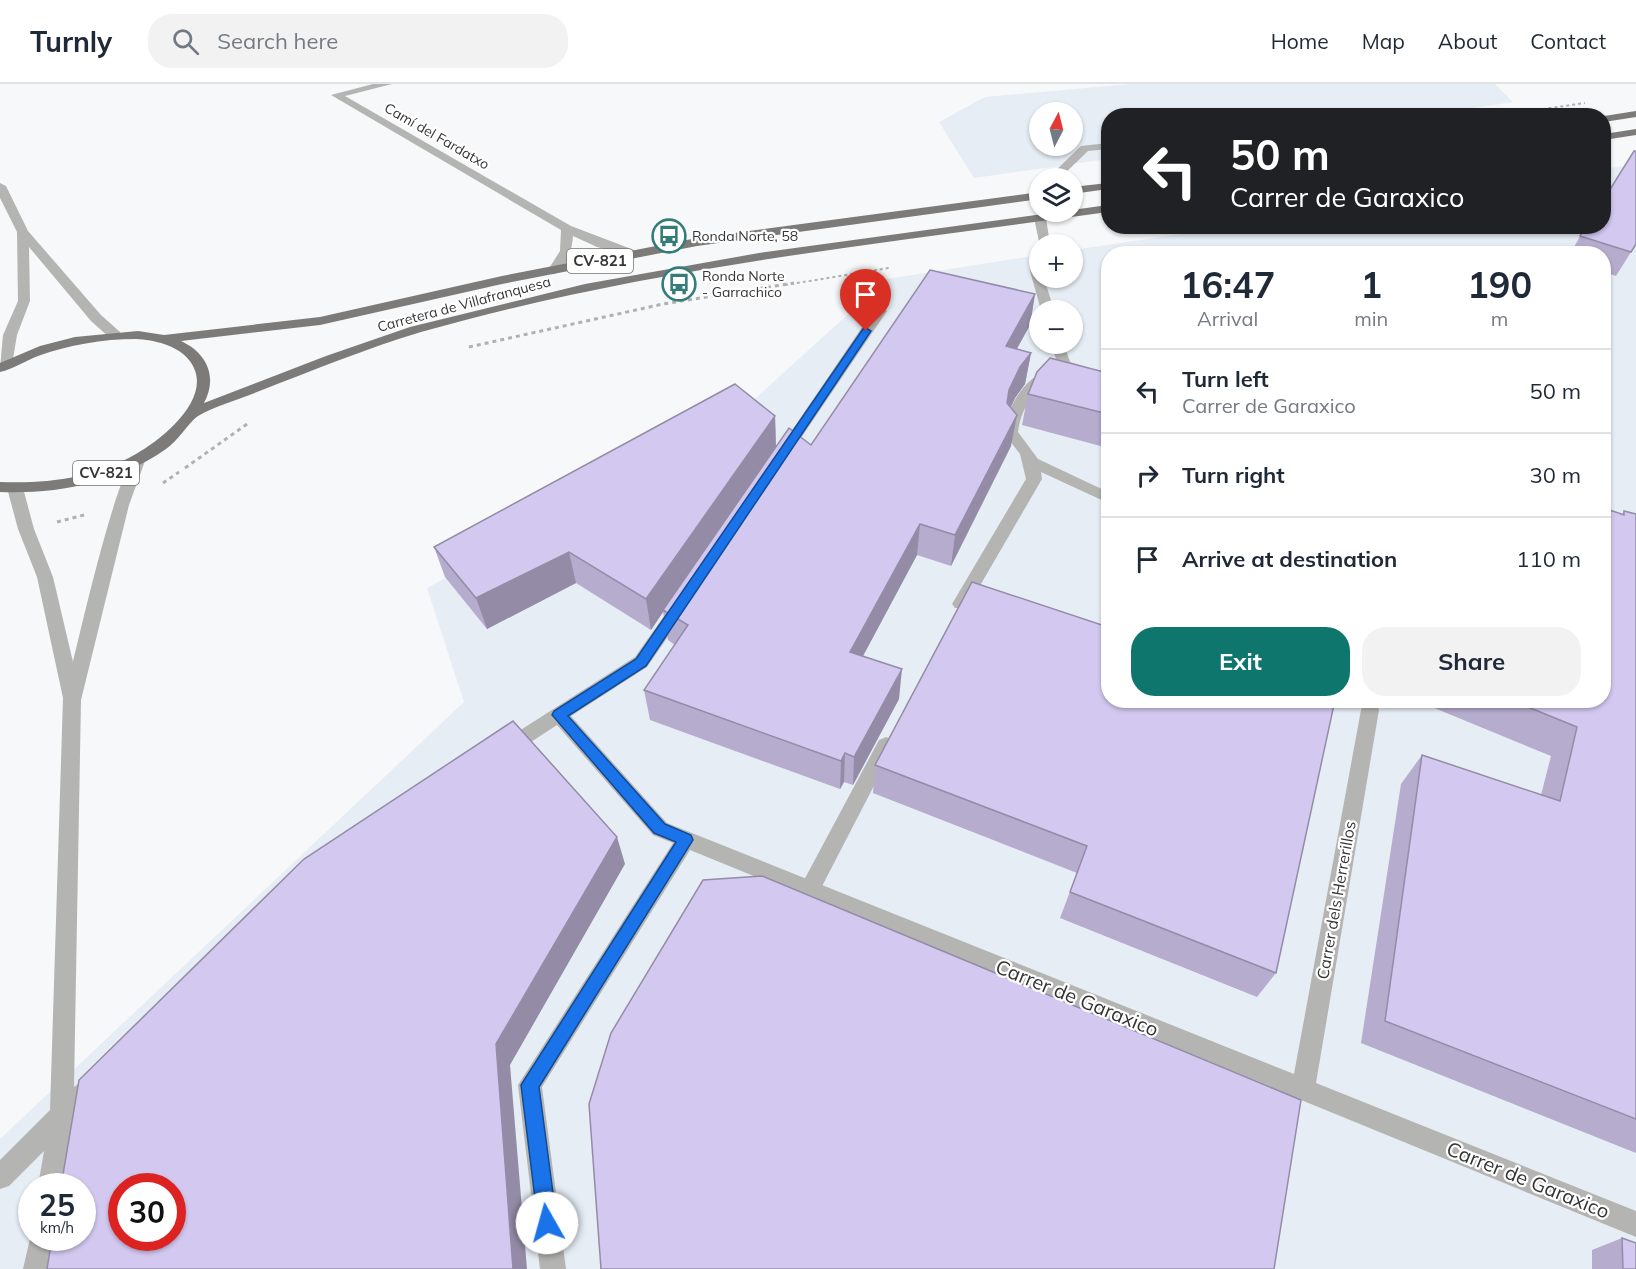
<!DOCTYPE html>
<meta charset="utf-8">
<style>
:root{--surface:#fff;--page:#f2f2f3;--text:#1f2937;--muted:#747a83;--line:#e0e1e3;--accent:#0f766e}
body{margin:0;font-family:Mulish,sans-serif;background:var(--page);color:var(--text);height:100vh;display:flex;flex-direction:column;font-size:22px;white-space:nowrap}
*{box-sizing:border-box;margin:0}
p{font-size:20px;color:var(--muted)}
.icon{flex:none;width:33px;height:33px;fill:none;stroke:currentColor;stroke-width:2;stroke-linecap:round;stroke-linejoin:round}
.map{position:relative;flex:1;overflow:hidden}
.sheet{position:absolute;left:1101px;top:162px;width:510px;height:462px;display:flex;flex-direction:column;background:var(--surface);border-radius:24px;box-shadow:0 2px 4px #0004}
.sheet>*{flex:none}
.guide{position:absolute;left:1101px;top:24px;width:510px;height:126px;border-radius:24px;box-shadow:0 2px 4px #0004;background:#202124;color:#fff;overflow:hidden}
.needle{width:39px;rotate:7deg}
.fabs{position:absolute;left:1029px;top:18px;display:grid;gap:12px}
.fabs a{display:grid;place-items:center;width:54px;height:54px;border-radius:50%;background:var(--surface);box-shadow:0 2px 4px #0004;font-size:30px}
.speed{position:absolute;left:18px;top:1089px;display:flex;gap:12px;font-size:30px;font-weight:700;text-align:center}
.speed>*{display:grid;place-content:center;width:78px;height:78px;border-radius:50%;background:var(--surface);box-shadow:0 2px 4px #0004;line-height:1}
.speed small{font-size:15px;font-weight:400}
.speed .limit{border:9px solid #d22;background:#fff;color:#111}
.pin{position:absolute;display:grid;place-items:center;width:51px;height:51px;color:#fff;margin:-62px -26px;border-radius:50% 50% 50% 0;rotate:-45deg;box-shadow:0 0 6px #0007}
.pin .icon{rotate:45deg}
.me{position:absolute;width:66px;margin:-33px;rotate:353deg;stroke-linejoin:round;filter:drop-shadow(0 0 4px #0008)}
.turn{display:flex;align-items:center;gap:21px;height:126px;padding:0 30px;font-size:27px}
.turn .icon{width:78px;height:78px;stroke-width:2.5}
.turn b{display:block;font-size:42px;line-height:51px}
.eta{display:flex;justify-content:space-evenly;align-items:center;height:102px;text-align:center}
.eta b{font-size:36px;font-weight:700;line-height:42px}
.button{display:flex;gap:12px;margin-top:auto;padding:12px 30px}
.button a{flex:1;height:69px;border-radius:24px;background:var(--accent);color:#fff;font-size:24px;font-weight:700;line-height:69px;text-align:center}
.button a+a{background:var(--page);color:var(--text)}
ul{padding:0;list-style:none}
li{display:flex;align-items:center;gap:18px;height:84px;padding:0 30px;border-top:2px solid var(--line)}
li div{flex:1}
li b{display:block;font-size:22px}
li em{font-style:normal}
header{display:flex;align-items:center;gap:36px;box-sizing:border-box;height:84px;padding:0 30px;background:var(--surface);border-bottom:2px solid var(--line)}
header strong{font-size:28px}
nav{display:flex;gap:33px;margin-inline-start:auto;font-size:21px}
.search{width:420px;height:54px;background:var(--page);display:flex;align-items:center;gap:15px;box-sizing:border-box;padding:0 21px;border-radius:24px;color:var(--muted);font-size:22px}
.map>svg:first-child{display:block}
.built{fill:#e6edf4;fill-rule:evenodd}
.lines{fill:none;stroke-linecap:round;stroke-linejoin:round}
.path-far1{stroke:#b0b1b2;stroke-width:2;stroke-dasharray:3 3;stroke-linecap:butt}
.path{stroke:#b0b1b2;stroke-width:3;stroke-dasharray:4 4;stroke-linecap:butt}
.lane{fill:#b4b4b3;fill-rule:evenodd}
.street{fill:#b4b4b3;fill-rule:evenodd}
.primary{fill:#7c7b7a;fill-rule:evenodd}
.wall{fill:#b5acce}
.shaded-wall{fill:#948ca7}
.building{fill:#d3c8ef;stroke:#948ca7;stroke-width:1.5;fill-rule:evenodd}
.route{fill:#1a73e8;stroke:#114b97;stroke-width:1.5}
.labels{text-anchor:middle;stroke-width:4.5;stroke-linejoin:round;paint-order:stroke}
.far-street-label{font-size:14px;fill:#353536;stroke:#fff}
.far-poi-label{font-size:14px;fill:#353536;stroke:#fff;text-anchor:start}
.shield{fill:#fff;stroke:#727272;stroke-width:1.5}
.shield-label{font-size:15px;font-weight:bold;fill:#353536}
.street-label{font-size:16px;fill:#353536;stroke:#fff}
.near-street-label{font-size:20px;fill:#353536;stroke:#fff}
</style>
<header>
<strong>Turnly</strong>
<div class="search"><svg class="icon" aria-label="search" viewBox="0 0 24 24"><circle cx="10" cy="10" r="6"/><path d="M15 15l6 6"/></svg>Search here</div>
<nav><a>Home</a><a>Map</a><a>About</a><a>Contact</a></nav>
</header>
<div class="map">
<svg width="1636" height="1185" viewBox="0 0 1636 1185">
<rect width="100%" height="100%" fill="#f7f8f9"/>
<!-- built -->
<path class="built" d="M1131,0H1495L1513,18L1420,32H1108V75L974,94L939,38L985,13ZM1040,28H1072V62H1040Z
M1636,80V1185H0V1055L464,618L427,504L737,331L887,195L1039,171L1040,194H1072L1073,166L1228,143L1604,142V85ZM1108,170H1604V616H1108ZM1040,226H1072V260H1040ZM32,1102H82V1154H32ZM122,1102H172V1154H122Z"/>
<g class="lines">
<!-- path-far1 -->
<path class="path-far1" d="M1495,32L1585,19
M1122,147L1152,142
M785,201L889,184"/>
<!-- path -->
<path class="path" d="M469,263L663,220L794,199
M185,384L250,338
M163,399L179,388
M57,438L88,430"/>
<!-- lane -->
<path class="lane" d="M1108,59V65L1088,67L1060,94H1048L1081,62Z
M1052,285L1059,289C1039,312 1023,313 1018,348L1038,375L1108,408V419L1041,388L1042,395L967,524H955L952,520L1026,395L1020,370L1004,349C1007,323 1024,292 1052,285Z
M886,653L893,656L895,661L817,812L810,814L803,812L800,805L803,798L879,656Z"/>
<!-- street -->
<path class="street" d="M373,0H392L345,12L571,142L642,169L636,173L597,163L573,152C572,165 568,185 554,190L550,189L548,186L560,167L561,146L331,11Z
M0,99L6,102L28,147L101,231L120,248V254H110L91,237L29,163L30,217L17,251L12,281L10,284H0L3,251L18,217L17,148L0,114Z
M1040,130L1046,134L1050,160L1040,162L1034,134Z
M1040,173V194H1044L1054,226H1041L1030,187L1036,174Z
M880,223L887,227L788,373H778L776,370L778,367L875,224Z
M1051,260H1064L1070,278L1108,290V298L1059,284Z
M137,372L145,377L129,421L81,616L74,1003L93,989L101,993L105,1001L101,1009L73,1038L62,1102H38L44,1067L9,1102L0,1105V1076L50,1026L63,614L37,493L18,445L7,404L15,399L23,404L34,445L53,493L73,578C80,550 119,377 137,372Z
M680,516L689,522L647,583L571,632L667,739L1294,990L1361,626L1363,621L1370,619L1377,621L1379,626L1316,999L1636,1127V1153L690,766L542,1003L566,1185H540L518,1001L673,759L653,751L557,641L514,669L507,672L500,669L498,664L500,659L635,573L674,518Z
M32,1146V1154H54L49,1185H23Z"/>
<!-- primary -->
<path class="primary" d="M1636,27V33L1604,38V32Z
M1636,45V51L1604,56V50Z
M1108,99V105L1072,110V103Z
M1040,108V115L697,162L502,200L320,241L181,257C207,269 218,293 204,319L326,272L410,243L585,200L759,169L1108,121V128C878,160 645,184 421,248C365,265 311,287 257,308C238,316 215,322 198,332C188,339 178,357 166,365C117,399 59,410 0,408V398C46,400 95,394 136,370C164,354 217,311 189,276C177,261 154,256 136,255C102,255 69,261 38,272C25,277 13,285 0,288V279L40,262L75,253L138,247L164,251L320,233L502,192L697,154Z"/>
</g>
<!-- wall -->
<path class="wall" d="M1586,142L1631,168L1616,192L1604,188V170H1570Z
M1035,210L1030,241L1017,265L1031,269L1025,300L1015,314L1011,323V362L951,482L917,471L863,572L899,615L853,701L844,698L840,705L650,636L644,606L675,561L668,556L663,528L651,546L576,499L487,545L445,493L434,463L775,332L776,362L811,361Z
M1108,289V364L1022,341L1028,310Z
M1624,427L1636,430V1069L1361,959L1401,700L1422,671L1541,711L1551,672L1415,616H1604L1622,430Z
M1108,543L1276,889L1257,913L1060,834L1077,789L873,709L875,681Z
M1622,1154L1636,1185H1592V1166Z"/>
<!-- shaded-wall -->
<path class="shaded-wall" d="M1035,210L1030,241L1001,293L1006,262Z
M1031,269L1025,300L1015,314L1004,337L1009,306L1020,283Z
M1017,331L1011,362L951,482L955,451Z
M775,332L776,364L663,526V528L651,546L646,515Z
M920,440L917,471L849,598L850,568Z
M569,468L576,499L487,545L476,514Z
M902,585L899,615L853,701L854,673Z
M845,669L844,698L840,705L841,677Z
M617,753L625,780L510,981L527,1185H513L496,960Z"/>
<!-- building -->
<path class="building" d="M1634,67H1636V160L1631,168L1580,152L1586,142H1604V115Z
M930,186L1035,210L1006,262L1031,269L1020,283L1009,306L1007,319L1017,331L955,451L920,440L850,568L902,585L854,673L845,669L841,677L644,606L688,541L663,526L789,344L811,361Z
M1050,274L1108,289V330L1028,310L1037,288Z
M735,300L775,332L646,515L569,468L476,514L434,463Z
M1604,424L1624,431V427L1636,430V1035L1385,937L1422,671L1560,717L1577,643L1511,616H1604Z
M972,498L1108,543V616H1335L1276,889L1070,808L1087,762L875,681Z
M513,637L617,753L496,960L513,1185H47L52,1154H82V1102H61L79,996L304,775ZM122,1102H172V1154H122Z
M762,792L1301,1016L1274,1185H601L589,1020L611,949L703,796Z
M1622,1154L1636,1159V1185H1623Z"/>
<!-- route -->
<path class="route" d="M866,244L871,247L646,582L568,632L665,740L691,751L693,756L539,1003L557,1139L554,1146L547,1149L540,1146L538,1139L521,1001L676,758L654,749L552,631L554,627L636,575L863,245Z"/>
<!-- icons -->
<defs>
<symbol id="bus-ring" viewBox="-11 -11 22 22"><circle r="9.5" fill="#fff" stroke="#347c79" stroke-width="1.5"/><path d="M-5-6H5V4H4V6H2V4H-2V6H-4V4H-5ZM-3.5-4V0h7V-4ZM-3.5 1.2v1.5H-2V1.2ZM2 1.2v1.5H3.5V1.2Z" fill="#347c79"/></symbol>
</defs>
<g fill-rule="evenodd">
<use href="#bus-ring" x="650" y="133" width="38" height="38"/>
<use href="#bus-ring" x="660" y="181" width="38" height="38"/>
</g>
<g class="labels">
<!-- far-street labels -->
<g class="far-street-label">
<text transform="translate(437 52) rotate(30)" y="5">Camí del Fardatxo</text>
<text transform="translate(464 220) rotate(-15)" y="5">Carretera de Villafranquesa</text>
</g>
<!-- far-poi labels -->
<g class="far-poi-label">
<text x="692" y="157">Ronda Norte, 58</text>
<text x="702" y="197">Ronda Norte<tspan x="702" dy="16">- Garrachico</tspan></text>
</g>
<!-- shield labels -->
<g class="shield">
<rect x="567" y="165" width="66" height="24" rx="4.5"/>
<rect x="73" y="377" width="66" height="24" rx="4.5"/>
</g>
<g class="shield-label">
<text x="600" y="182">CV-821</text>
<text x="106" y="394">CV-821</text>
</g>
<!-- street labels -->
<g class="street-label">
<text transform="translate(1336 816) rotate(-80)" y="6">Carrer dels Herrerillos</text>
</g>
<!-- near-street labels -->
<g class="near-street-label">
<text transform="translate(1077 914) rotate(22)" y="7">Carrer de Garaxico</text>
<text transform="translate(1528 1096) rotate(22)" y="7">Carrer de Garaxico</text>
</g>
</g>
</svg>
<div class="fabs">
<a><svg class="needle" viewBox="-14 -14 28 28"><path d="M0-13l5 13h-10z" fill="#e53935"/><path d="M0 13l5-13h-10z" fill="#747a83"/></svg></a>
<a><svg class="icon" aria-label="layers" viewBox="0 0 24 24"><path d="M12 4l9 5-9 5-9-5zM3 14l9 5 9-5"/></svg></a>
<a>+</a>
<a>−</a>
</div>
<div class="speed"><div>25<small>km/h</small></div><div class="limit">30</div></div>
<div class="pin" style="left:866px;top:247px;background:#d93025"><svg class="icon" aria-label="arrive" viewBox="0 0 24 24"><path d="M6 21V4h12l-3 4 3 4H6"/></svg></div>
<svg class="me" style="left:547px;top:1139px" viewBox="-20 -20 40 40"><circle r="19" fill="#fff"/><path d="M0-13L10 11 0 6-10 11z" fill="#1a73e8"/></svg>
<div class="guide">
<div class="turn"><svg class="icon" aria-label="left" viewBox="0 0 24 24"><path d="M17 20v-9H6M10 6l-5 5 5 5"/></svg><div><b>50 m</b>Carrer de Garaxico</div></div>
</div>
<section class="sheet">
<div class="eta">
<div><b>16:47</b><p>Arrival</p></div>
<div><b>1</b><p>min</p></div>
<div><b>190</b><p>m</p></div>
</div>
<ul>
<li><svg class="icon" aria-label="left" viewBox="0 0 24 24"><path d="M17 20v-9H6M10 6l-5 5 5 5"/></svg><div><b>Turn left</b><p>Carrer de Garaxico</p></div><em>50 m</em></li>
<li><svg class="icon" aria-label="right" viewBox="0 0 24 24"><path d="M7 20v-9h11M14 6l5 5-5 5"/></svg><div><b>Turn right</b></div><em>30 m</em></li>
<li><svg class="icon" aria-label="arrive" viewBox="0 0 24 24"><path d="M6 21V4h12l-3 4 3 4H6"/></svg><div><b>Arrive at destination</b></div><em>110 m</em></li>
</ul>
<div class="button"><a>Exit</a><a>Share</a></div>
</section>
</div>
